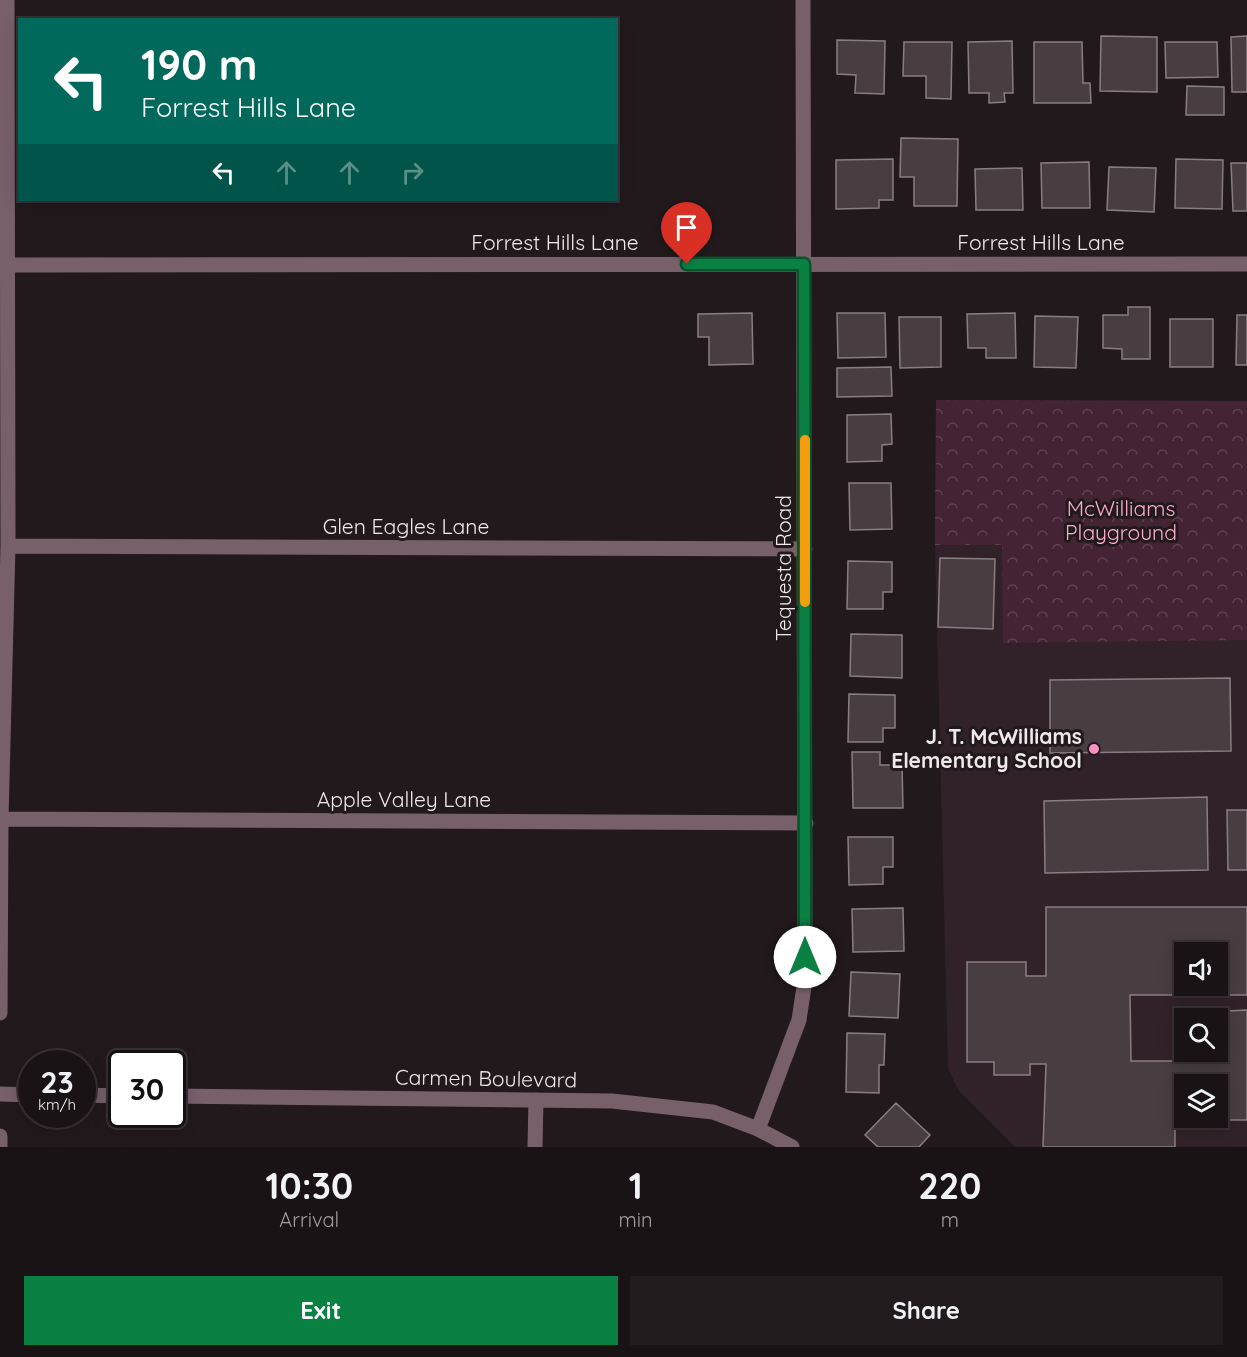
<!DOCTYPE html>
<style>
:root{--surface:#1a1316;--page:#231c1f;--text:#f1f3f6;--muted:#9f9ea1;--line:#383235;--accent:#0b8043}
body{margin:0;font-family:Quicksand,sans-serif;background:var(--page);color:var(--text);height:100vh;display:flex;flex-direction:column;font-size:22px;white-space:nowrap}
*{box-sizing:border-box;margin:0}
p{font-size:20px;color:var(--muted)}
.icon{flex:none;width:33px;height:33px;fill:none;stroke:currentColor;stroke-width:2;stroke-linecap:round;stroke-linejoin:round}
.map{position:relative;height:1147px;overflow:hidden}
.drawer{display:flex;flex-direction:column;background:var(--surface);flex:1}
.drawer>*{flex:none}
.banner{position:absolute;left:18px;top:18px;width:600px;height:183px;border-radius:0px;box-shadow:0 3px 15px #0003,0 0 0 2px var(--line);background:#00695c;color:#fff;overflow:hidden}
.controls{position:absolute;left:1174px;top:942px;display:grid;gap:12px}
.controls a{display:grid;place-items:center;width:54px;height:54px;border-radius:0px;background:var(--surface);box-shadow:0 3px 15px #0003,0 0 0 2px var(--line);font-size:30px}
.speed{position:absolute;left:18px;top:1050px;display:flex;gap:12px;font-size:30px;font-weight:700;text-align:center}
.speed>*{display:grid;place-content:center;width:78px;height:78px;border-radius:50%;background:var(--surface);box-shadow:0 3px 15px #0003,0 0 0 2px var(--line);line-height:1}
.speed small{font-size:15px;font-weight:400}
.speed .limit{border:3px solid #111;border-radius:9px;background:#fff;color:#111}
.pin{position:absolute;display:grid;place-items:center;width:51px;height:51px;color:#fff;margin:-62px -26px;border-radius:50% 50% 50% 0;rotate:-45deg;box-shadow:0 0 6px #0007}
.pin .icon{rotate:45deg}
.me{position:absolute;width:66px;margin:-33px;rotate:0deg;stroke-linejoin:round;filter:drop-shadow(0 0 4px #0008)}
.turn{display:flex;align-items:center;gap:21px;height:126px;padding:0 24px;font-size:27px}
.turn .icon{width:78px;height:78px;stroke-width:2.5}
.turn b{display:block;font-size:42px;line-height:51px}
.lanes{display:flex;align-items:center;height:57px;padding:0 24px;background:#0003;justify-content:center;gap:30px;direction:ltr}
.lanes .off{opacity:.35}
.eta{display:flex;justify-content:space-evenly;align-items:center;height:102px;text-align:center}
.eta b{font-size:36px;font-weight:800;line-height:42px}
.button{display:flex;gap:12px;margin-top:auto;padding:12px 24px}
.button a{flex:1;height:69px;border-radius:0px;background:var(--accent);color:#fff;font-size:24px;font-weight:800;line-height:69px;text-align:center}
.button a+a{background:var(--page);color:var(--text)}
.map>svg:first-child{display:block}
.built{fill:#312229;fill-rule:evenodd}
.park{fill:url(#park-crowns)}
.building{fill:#483e42;stroke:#897d82;stroke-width:1.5;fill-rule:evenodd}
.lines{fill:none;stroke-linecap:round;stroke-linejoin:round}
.street{stroke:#78606b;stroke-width:15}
.route-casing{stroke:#07532c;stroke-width:15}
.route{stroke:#0b8043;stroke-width:10}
.slow{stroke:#f59e0b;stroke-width:10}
.poi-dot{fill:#fa8fc6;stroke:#22191d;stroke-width:2}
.labels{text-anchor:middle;stroke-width:6;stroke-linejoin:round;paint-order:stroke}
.street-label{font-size:21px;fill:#efe9eb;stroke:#22191d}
.park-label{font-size:21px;fill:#fdabd3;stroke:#22191d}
.poi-label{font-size:21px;font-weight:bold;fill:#efe9eb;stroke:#22191d;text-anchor:end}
</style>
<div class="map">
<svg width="1247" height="1147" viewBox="0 0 1247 1147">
<defs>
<pattern id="park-crowns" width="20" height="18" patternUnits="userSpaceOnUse" patternTransform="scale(1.5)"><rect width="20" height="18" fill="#432334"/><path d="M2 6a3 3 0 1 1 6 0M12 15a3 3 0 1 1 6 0" fill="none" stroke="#5e4352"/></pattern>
</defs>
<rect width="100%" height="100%" fill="#22191d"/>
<!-- built -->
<path class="built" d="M936,400L1247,401V1147H1015L959,1091L948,1069L935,545ZM1185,952H1218V986H1185ZM1185,1018H1218V1052H1185ZM1185,1084H1218V1118H1185Z"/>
<!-- park -->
<path class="park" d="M936,400L1247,401V640L1003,643L1002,545H935Z"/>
<!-- building -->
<path class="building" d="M1101,36L1157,37V92L1100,91Z
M1247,36V92H1232L1231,37Z
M837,40L885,41L884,94L855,93L856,75L837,74Z
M1012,41L1013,93H1004L1005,102L989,103V93H969L968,42Z
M904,42H952L951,99L926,98V76H903Z
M1034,42H1082L1083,83H1090L1091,103H1034Z
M1165,42H1217L1218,77L1166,78Z
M1187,86L1224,87V115H1186Z
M901,138L958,139L957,206H914V177H900Z
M893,159V200H879V208L836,209V160Z
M1176,159L1223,160L1222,209L1175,208Z
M1089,162L1090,208H1042L1041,163Z
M1231,163H1247V211H1233Z
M1109,167L1156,168L1154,212L1107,210Z
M1022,168L1023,210H976L975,169Z
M1128,307H1150V359H1122V349L1103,348V315H1128Z
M752,313L753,364L709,365V337H698V314Z
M837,313H885L886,357L838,358Z
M1015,313L1016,358H986V348H968L967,314Z
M1237,315H1247V365H1236Z
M1035,316L1078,317L1076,368L1034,367Z
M899,317H941V367L900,368Z
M1170,319H1213V367H1170Z
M891,367L892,396L837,397V368Z
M891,414L892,444L882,445V461L847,462V415Z
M849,483H891L892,529L850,530Z
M940,558L995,559L993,629L938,627Z
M848,561L892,562V592H883V609H847Z
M851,634L902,635V678L850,676Z
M1230,678L1231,751L1050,753V680Z
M849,694L895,695V728H883V742H848Z
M852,752H880V765H902L903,808H853Z
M1207,797L1208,870L1045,873L1044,801Z
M1227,810H1247V870H1228Z
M848,837H893V867H883V884L849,885Z
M1046,907H1247V995H1130L1131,1061H1227V1011L1247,1010V1120H1175V1147H1043L1046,1064H1030V1075H994V1062H967V962H1026V976H1046ZM1185,952H1218V986H1185ZM1185,1084H1218V1118H1185Z
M903,908L904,951L853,952L852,909Z
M851,972L900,974L898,1018L849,1016Z
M847,1033L885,1034L884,1065H879V1093L846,1092Z
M896,1103L930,1135L919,1147H878L865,1135Z"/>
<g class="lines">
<!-- street -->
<path class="street" d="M7,265L1247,264
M8,546L805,549
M1,819L806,823
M0,1013L1,819L8,546L7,0
M0,1094L32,1095
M82,1095L122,1096
M172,1096L612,1101L713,1112L758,1129L792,1147
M758,1129L799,1020L805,980L803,0
M0,1136V1147
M535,1147L536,1100"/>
</g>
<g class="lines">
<defs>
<path id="route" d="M687,264H804L805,957"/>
</defs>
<!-- route casing -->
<use href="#route" class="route-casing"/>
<!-- route -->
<use href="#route" class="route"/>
<!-- slow -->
<path class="slow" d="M805,440V602"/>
</g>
<!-- markers -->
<circle class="poi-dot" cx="1094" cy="749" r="6"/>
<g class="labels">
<!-- street labels -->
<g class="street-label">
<text x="555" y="250">Forrest Hills Lane</text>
<text x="1041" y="250">Forrest Hills Lane</text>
<text x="406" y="534">Glen Eagles Lane</text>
<text transform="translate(784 568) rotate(-90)" y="7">Tequesta Road</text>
<text x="404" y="807">Apple Valley Lane</text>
<text transform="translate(486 1079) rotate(1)" y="7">Carmen Boulevard</text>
</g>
<!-- park labels -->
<g class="park-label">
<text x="1121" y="516">McWilliams<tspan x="1121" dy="24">Playground</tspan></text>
</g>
<!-- poi labels -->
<g class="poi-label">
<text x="1082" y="744">J. T. McWilliams<tspan x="1082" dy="24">Elementary School</tspan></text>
</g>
</g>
</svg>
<div class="controls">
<a><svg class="icon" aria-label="sound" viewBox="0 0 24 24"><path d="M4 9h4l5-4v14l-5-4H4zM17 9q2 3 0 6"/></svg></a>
<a><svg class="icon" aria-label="search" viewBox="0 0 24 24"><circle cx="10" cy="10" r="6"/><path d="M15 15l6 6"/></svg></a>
<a><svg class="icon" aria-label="layers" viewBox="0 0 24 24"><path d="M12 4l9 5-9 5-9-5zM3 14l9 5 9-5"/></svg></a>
</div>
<div class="speed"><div>23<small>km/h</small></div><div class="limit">30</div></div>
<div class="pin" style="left:687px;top:264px;background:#d93025"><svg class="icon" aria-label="arrive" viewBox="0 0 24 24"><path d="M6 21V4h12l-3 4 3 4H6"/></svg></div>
<svg class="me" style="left:805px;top:957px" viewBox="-20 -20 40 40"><circle r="19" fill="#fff"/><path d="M0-13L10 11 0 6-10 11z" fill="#0b8043"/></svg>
<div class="banner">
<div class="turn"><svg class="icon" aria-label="left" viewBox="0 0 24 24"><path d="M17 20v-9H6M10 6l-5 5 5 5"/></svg><div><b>190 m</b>Forrest Hills Lane</div></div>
<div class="lanes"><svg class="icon" aria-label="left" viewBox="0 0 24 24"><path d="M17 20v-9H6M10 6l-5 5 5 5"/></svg><svg class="icon off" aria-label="ahead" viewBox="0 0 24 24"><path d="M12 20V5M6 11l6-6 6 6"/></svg><svg class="icon off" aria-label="ahead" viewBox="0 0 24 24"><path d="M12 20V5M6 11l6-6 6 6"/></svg><svg class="icon off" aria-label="right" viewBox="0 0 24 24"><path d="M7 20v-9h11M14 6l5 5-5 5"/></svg></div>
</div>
</div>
<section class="drawer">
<div class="eta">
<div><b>10:30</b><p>Arrival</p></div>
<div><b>1</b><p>min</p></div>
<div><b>220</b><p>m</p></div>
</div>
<div class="button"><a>Exit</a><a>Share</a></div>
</section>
